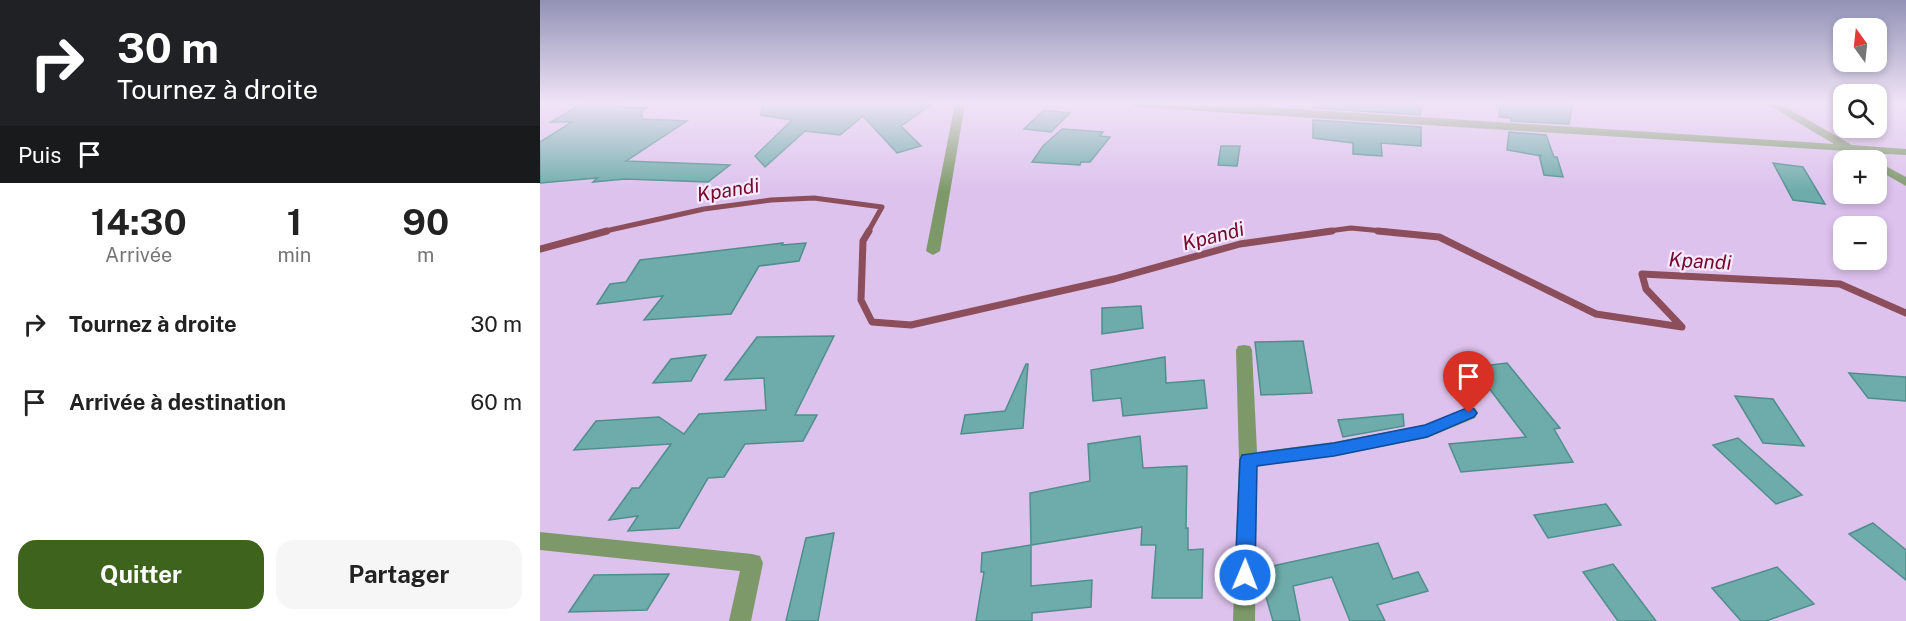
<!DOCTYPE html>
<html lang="fr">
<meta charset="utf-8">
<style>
:root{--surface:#fff;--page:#f6f6f6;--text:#222;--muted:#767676;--accent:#3e631c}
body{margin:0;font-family:"Public Sans",sans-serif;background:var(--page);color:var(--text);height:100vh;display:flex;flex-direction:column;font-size:22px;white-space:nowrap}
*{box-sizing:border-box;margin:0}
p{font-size:20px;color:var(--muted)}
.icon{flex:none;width:33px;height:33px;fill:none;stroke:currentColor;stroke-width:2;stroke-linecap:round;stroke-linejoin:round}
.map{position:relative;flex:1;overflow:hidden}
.side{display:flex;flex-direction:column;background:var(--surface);width:540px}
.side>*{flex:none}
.hud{background:#202124;color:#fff;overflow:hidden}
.needle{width:39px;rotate:345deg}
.controls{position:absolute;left:1293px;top:18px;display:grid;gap:12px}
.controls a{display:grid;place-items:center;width:54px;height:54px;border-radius:12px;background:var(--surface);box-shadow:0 3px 9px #0003;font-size:30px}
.pin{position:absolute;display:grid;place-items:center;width:51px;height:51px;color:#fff;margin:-62px -26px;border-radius:50% 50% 50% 0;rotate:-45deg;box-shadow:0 0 6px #0007}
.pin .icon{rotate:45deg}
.me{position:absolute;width:66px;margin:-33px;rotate:1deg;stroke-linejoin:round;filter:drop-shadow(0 0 4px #0008)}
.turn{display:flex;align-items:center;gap:21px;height:126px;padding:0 18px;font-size:27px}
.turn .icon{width:78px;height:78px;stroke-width:2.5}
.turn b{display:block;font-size:42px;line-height:51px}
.then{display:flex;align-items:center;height:57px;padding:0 18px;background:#0003;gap:12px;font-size:22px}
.eta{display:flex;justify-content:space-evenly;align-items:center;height:102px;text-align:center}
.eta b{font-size:36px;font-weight:700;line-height:42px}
.cta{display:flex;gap:12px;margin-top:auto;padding:12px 18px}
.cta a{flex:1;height:69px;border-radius:18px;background:var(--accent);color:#fff;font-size:24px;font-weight:700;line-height:69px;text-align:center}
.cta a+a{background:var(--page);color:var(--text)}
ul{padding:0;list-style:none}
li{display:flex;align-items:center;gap:18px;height:78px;padding:0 18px}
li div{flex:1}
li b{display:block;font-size:22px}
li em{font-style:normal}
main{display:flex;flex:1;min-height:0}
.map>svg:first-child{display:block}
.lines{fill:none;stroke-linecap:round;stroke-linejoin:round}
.stream-far1{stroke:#8b4e5a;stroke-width:5}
.stream{stroke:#8b4e5a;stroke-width:7}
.building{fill:#6dacaa;stroke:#508e8c;stroke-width:1.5}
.minor{fill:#7d9969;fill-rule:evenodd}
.route{fill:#1a73e8;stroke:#114b97;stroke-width:1.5}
.labels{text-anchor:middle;stroke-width:4.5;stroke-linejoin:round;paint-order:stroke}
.water-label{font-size:20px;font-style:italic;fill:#750a29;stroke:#f7e9ff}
</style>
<main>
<section class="side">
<div class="hud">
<div class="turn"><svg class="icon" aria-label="right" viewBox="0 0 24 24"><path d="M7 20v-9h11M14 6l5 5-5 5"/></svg><div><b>30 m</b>Tournez à droite</div></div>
<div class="then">Puis<svg class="icon" aria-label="arrive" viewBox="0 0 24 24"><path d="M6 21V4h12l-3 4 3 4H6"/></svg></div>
</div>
<div class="eta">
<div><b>14:30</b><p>Arrivée</p></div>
<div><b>1</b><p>min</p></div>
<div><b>90</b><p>m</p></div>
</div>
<ul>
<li><svg class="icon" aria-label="right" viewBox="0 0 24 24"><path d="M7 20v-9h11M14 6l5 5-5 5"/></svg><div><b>Tournez à droite</b></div><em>30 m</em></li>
<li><svg class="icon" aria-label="arrive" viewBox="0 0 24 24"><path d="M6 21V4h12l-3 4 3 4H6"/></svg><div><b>Arrivée à destination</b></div><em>60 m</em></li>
</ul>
<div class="cta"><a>Quitter</a><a>Partager</a></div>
</section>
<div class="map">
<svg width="1366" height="621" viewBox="0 0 1366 621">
<rect width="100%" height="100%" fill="#ddc2ed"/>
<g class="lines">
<!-- stream-far1 -->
<path class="stream-far1" d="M61,232L164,209L231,200L274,198L342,207L328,232
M781,232L811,228L853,232"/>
<!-- stream -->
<path class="stream" d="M329,231L323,241L321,300L332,322L371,325L574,279L700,244L792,231
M838,231L899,237L1056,314L1142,327L1106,289L1102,274L1300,284L1366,313
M0,249L67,231"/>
</g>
<!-- building -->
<path class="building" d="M41,104H82L78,107L107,108L102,111V119L147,121L86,161L190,165L168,182L85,179L53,182L57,178L0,183V142L32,122H11Z
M222,104H392L361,126L381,146L357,153L323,116L300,135L265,131L225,167L215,156L252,120L221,115Z
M773,104H881L880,115L773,108Z
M960,104H1032L1029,124L971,121V118L959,117Z
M504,110L530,113L511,132L484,129Z
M773,120L881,127V146L841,143L842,156L813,154V143L773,138Z
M522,129L563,132L560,136L570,137L550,162H541L540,165L492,162L503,146Z
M969,132L1006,135L1014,157H1017L1023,177L1004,175L999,155L1002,156L967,150Z
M681,146H700L697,166L678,165Z
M1233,163L1263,167L1285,204L1253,200Z
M243,243L242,245L266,243L259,261L219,266L191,314L104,320L123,296L57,304L70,284L86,282L100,260Z
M601,306L603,328L562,334V308Z
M294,336L255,415H277L263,441L205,444L184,477L168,478L139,528L88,531L98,516L69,520L92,488H99L131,444L34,450L56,421L119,417L144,434L159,414L226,410L224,378L185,380L217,337Z
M763,341L772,393L721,395L715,342Z
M166,355L151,381L113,383L131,359Z
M625,357L626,383L664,380L667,408L583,416L581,398L553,401L551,370Z
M967,363L1020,428L1014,429L1033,462L921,472L909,444L986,437L933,367Z
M486,364H488L483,428L421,434L425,415L465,411Z
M1309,373L1366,377V401L1328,398Z
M1195,396L1233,399L1264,446L1223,443Z
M863,414L864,426L803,437L798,420Z
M600,436L603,468L647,466L646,528H648V550L663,549L662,598H612L616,545H601L602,527L491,545L490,493L550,481L548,444Z
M1198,438L1262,495L1236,504L1173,445Z
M1066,504L1081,525L1008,538L994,515Z
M1333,523L1366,550V580L1309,534Z
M294,533L278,621H246L266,538Z
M838,543L853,579L878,572L888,591L837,605L845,621H810L792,577L753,586L760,621H733L718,569Z
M491,545V586L552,580L551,607L492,613V621H436L444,572H441L442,553Z
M1073,564L1116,621H1078L1043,572Z
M1237,567L1274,604L1226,621H1201L1172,588Z
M129,574L107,610L29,612L54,575Z"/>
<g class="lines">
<!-- minor -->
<path class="minor" d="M415,104H425L400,251L393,255L386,251Z
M590,104L715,107V104H725V107L1294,144L1227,104H1240L1312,145L1366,149V155L1325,153L1336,160H1323L1307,151L595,107Z
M1336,161L1366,177V186L1336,169Z
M704,345L710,346L712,350L717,452L794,442L884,425L929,407L935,408L938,413L935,418L887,438L794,456L717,466L715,621H693L699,460L696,350L698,346Z
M0,532L212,554L220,556L223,563L211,621H189L200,571L0,550Z"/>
</g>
<!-- sky -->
<linearGradient id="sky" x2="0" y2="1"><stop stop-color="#9292b6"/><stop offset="0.54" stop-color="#f0e4f7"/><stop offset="1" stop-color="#f0e4f7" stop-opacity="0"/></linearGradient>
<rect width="1366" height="191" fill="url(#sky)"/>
<!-- route -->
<path class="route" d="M929,407L934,409L937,413L934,417L887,437L794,456L717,466L715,575L712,581L705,584L698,581L695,575L700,460L702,455L794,443L885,425Z"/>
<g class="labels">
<!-- water labels -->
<g class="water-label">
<text transform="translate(188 190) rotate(-9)" y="7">Kpandi</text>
<text transform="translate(673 236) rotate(-14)" y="7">Kpandi</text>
<text transform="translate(1160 261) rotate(3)" y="7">Kpandi</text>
</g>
</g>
</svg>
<div class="controls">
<a><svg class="needle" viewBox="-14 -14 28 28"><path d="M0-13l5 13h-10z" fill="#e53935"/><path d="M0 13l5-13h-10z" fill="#767676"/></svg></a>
<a><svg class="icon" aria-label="search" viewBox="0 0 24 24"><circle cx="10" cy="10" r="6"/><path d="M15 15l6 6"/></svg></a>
<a>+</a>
<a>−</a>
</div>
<div class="pin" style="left:929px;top:413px;background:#d93025"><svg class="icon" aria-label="arrive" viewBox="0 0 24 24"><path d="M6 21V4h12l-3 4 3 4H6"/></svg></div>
<svg class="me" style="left:705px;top:575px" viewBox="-20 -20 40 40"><circle r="17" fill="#1a73e8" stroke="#fff" stroke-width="3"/><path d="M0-11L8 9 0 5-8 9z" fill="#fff"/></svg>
</div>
</main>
